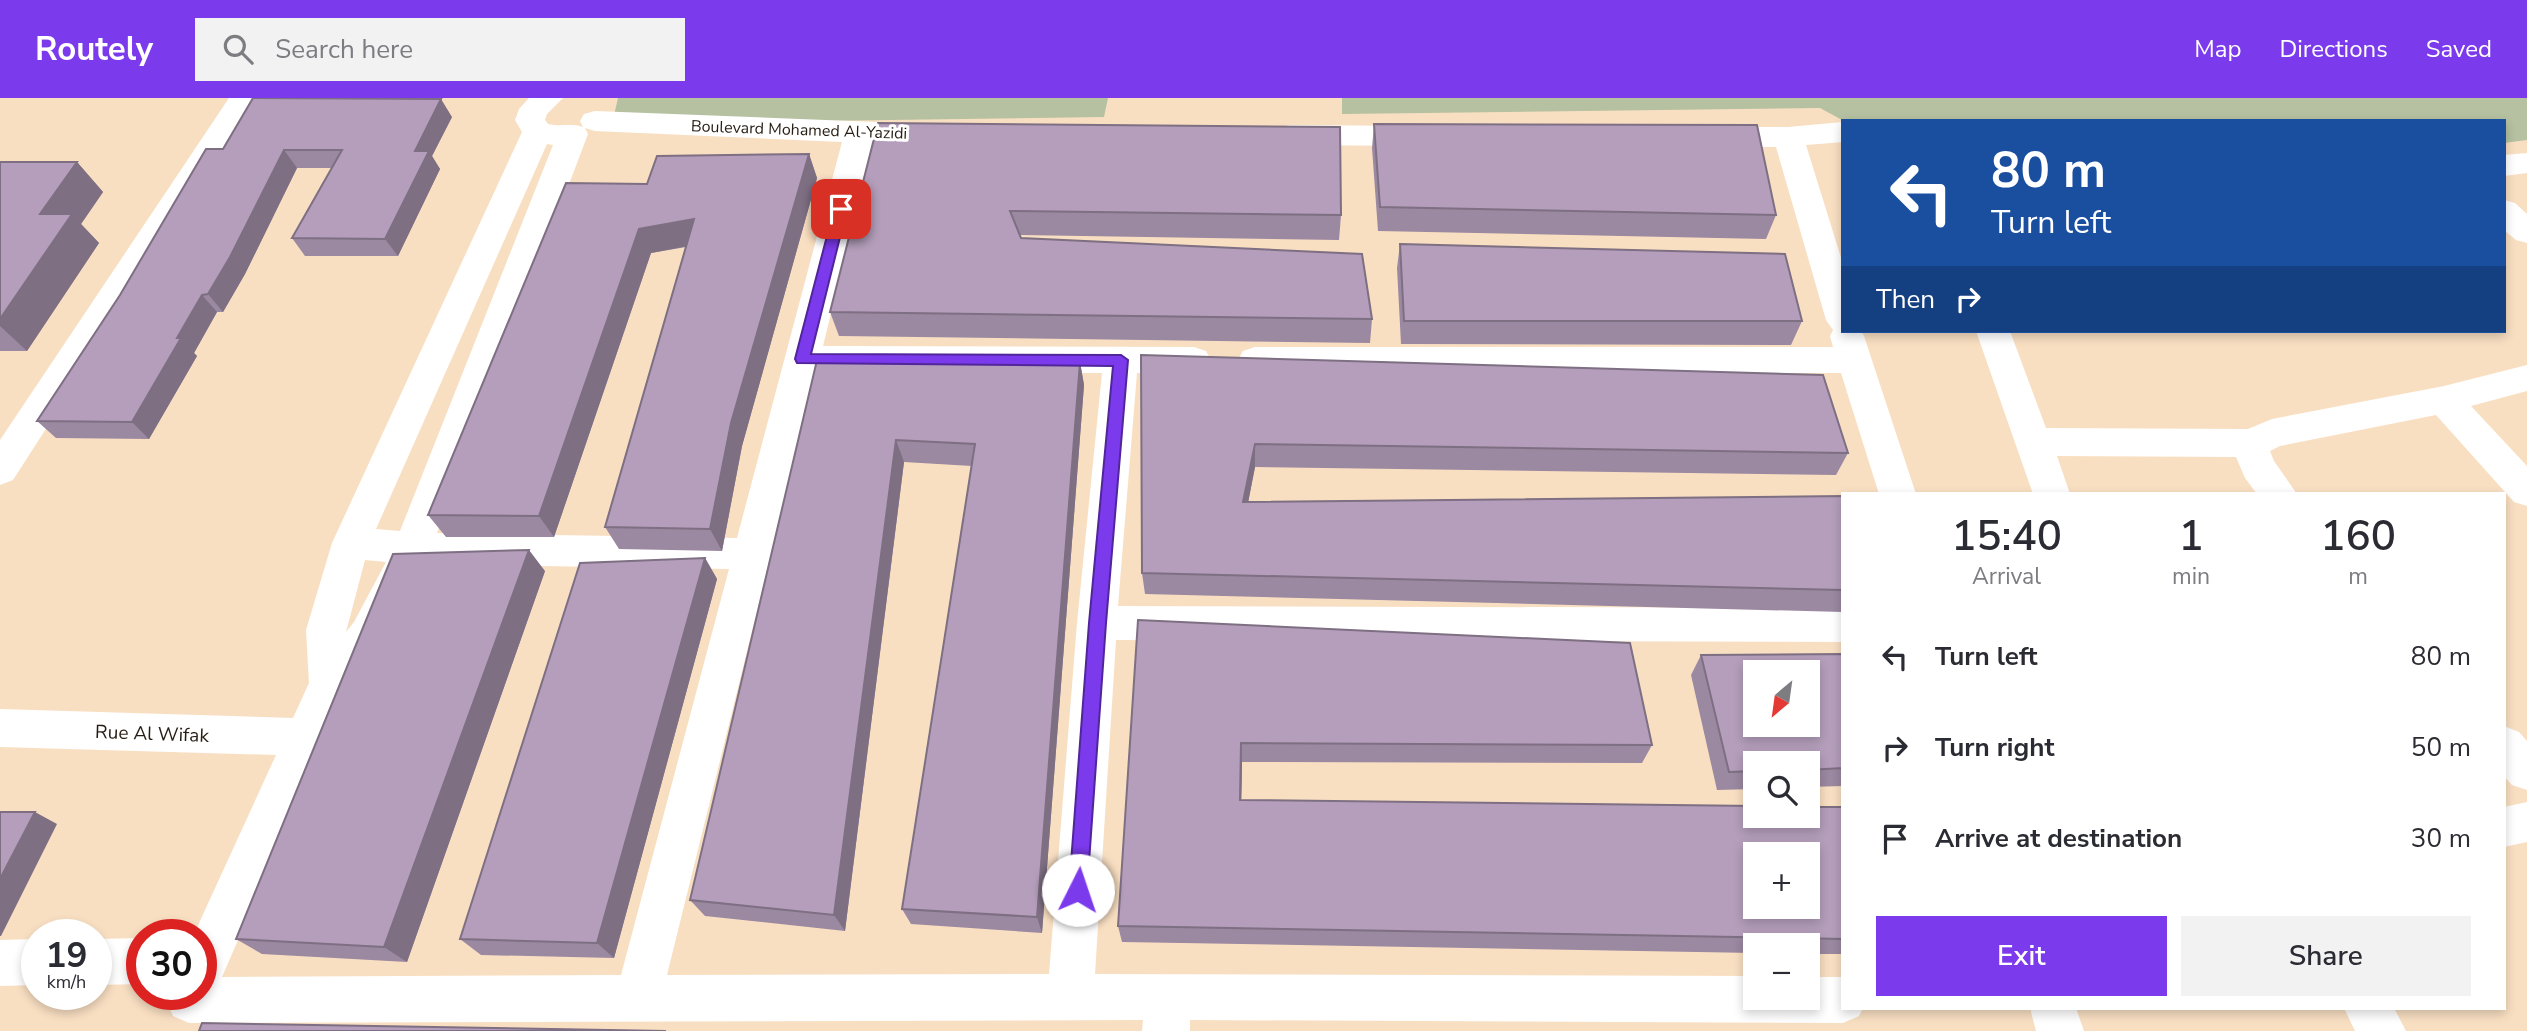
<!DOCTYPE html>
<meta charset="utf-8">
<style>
:root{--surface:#fff;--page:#f2f2f3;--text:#2b2b33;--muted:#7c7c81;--accent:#7c3aed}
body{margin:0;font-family:"Nunito Sans",sans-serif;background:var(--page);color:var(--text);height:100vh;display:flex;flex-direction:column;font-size:26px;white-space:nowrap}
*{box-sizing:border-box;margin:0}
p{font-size:23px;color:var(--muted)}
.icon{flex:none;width:38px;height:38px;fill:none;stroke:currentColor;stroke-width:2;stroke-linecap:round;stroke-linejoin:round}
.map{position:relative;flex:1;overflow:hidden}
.drawer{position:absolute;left:1841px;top:394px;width:665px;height:518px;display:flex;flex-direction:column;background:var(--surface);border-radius:0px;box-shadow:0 4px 10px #0003}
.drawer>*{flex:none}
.banner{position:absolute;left:1841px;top:21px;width:665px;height:214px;border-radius:0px;box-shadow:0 4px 10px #0003;background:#1a4fa0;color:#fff;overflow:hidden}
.needle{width:46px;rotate:209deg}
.buttons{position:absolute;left:1743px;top:562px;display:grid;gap:14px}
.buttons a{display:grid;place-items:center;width:77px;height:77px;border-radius:0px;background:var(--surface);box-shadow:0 4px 10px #0003;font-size:35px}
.speed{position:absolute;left:21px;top:821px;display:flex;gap:14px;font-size:35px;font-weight:700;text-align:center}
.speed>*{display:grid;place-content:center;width:91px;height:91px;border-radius:50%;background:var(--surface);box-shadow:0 4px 10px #0003;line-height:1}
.speed small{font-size:18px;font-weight:400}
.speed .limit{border:10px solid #d22;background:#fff;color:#111}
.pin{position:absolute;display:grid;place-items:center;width:60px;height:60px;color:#fff;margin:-30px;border-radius:14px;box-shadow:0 4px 10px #0006}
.me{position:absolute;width:77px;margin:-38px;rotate:4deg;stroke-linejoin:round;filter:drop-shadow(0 0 5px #0008)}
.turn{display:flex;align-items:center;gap:24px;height:147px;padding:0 35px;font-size:32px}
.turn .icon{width:91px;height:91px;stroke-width:2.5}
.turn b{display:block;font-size:49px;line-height:60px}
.then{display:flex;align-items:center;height:66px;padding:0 35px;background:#0003;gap:14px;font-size:26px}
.eta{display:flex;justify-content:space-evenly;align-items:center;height:119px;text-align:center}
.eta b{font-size:42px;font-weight:600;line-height:49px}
.action{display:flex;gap:14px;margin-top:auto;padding:14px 35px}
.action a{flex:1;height:80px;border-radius:0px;background:var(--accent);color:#fff;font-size:28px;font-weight:600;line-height:80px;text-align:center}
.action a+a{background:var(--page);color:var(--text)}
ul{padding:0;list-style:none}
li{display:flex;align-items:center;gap:21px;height:91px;padding:0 35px}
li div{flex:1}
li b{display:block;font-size:26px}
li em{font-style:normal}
header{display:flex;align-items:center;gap:42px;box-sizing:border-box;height:98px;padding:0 35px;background:var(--accent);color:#fff}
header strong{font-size:33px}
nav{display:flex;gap:38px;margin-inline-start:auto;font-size:24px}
.search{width:490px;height:63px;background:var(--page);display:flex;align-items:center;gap:18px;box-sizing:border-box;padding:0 24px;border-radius:0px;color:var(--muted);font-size:26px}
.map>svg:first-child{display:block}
.green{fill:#b5c1a0}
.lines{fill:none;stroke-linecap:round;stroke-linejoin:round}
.minor{fill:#fff;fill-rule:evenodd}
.wall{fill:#9b88a1}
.shaded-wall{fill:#7e6f83}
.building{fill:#b49ebb;stroke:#7e6f83;stroke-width:2;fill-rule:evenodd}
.route{fill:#7c3aed;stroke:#51269a;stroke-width:2}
.labels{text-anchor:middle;stroke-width:6;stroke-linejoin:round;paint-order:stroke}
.far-street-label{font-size:16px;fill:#261c12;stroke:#fff}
.street-label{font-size:19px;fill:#261c12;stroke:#fff}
</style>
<header>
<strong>Routely</strong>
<div class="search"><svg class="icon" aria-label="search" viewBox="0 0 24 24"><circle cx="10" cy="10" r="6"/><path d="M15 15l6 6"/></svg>Search here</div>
<nav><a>Map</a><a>Directions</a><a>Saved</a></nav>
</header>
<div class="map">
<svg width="2527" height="933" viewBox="0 0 2527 933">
<rect width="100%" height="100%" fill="#f9dfc2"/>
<!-- green -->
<path class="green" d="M618,0H1108L1104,19L612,26Z
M1342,0H2527V42L2504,45V23H1844L1820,10L1342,16Z"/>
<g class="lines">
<!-- minor -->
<path class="minor" d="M229,0H259L13,382L0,387V342Z
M529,0H563L547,16L545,22L548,26C560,29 571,25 583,29L580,23L584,16L595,13L927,26L938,29L942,36L938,43L927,46L873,45L823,248L1194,249L1206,253L1211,262L1206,271L1194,275H1137L1118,508L1843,510V544L1116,542L1095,876L1755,878V900H1808V879H1843V910H1863L1859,918L1843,925L1190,922V933H1142L1143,922L189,925L173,918L166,902L168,896H201V836H194L276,657L0,649V611L293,620L309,585L306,532L332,445L522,34L515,22L519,11ZM585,30L595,33L842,44L737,440L437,435L588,36ZM547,46L553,47L400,433L376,431ZM816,274L1102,275L1077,525L1049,876L667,877ZM365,462L386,464L354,524L346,534ZM423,466L729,471L621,877L222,879L345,596L382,548Z
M1843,24V44L1806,47L1843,166V233H1861L1864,238L1916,396H1879L1841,275H1255L1243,271L1238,262L1243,253L1255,249H1833L1830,238L1833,232L1826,222L1776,49H1709L1698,46L1694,39L1698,32L1709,29H1788Z
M1289,27L1424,28L1435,31L1439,38L1435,45L1424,48L1289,47L1278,44L1274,37L1278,30Z
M2527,55V75L2504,78V57Z
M2504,102L2515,105L2527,116V145L2516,142L2504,132Z
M1976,233H2010L2046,330L2248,331L2272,321L2444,288L2527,267V293L2471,308L2527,368V408L2514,404L2436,317L2280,348L2270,353L2274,363L2297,396H2257L2245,380L2236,359L2057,358L2070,396H2033Z
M2504,628L2519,634L2527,643V692L2512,687L2504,678Z
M2527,704V744L2504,749V709Z
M142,840V886L96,887V841Z
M37,841V887L0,888V842Z
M2030,910H2076L2084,933H2036Z
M2344,910H2394L2406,933H2355Z"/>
</g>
<!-- wall -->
<path class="wall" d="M452,19L432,58L440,71L398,158H305L292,140L332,70H297L245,176L223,214H217L194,255L197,258L149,341L56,340L37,323L223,51Z
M878,25L1341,117L1339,142L1020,137L1021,140L1372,221L1370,245L839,238L830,214Z
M1374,26L1776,117L1766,141L1378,133L1372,50Z
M809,56L817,80L742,348L722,453L619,451L605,429L686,149L651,155L554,439H446L428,417L647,86Z
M0,64H77L103,94L81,126L99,145L27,253H0Z
M1400,146L1802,223L1791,247L1401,246L1397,170Z
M1141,257L1848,355L1836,377L1255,369L1248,404L1843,398V514L1145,496L1142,475Z
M817,262L1080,264L1084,287L1042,835L911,826L902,811L972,368L904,364L845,833L705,818L690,802Z
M705,460L717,481L614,860L481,857L460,841Z
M545,473L407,864L262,856L236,841Z
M1138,522L1652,647L1642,665L1242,664L1241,702L1843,709V856H1808V847H1755V855L1122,844L1118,828Z
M1843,556V688L1808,689V665H1755V691L1717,692L1691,577L1701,557Z"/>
<!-- shaded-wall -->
<path class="shaded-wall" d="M441,1L452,19L432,58L440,71L398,158L385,141L415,53Z
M284,52L297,70L245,176L223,214L208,196Z
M809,56L817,80L742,348L722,453L710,431L731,325Z
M77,64L103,94L81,126L99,145L27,253L0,228V221L40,116Z
M694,121L704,145L651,155L554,439L539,418L639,131Z
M202,197L217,214L194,255L197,258L149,341L132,324L177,240Z
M1080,264L1084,287L1042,835L1037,819Z
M896,342L904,364L845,833L834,817Z
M1255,346V369L1244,426L1243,404Z
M529,452L545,473L407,864L384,849Z
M705,460L717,481L614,860L597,845Z
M1241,645L1242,664L1241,720L1240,702Z
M35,714L57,726L1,838H0V781Z"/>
<!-- building -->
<path class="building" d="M253,0L441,1L415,53H429L385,141L292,140L342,52H284L230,159L208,196L202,197L177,240H181L132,324L37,323L120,197L206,51H223Z
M878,25L1340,29L1341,117L1010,113L1021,140L1362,156L1372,221L830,214Z
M1374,26L1757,27L1776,117L1380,109Z
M809,56L731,325L710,431L605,429L694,121L639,131L539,418L428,417L566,85L647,86L657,58Z
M0,64H77L40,116H72L0,221Z
M1400,146L1785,156L1802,223H1404Z
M1141,257L1823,277L1848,355L1255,346L1243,404L1843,398V492L1142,475Z
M817,262L1080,264L1037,819L902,811L975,346L896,342L834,817L690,802Z
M529,452L384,849L236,841L393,456Z
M705,460L597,845L460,841L580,465Z
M1138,522L1630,545L1652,647L1241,645L1240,702L1755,708V718H1808V709H1843V841L1118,828ZM1755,756H1808V808H1755Z
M1843,556V670L1808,672V665H1755V673L1729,674L1701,557ZM1755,574H1808V626H1755Z
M0,714H35L0,781Z
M202,925L666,933H199Z"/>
<!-- route -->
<path class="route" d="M841,106L847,111L811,256L1121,257L1128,262L1106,525L1087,792L1084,799L1078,801L1071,799L1069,792L1089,525L1113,268L797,265L795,261L834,111Z"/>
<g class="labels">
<!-- far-street labels -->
<g class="far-street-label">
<text transform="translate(799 31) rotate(2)" y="6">Boulevard Mohamed Al-Yazidi</text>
</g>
<!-- street labels -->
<g class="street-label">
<text transform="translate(152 635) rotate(2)" y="7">Rue Al Wifak</text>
</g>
</g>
</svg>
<div class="buttons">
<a><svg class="needle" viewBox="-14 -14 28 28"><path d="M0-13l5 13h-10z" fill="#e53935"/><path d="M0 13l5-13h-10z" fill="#7c7c81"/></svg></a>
<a><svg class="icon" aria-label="search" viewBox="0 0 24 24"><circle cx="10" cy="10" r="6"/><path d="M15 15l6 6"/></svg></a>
<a>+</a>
<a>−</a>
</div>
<div class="speed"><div>19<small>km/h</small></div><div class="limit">30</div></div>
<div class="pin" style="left:841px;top:111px;background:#d93025"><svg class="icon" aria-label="arrive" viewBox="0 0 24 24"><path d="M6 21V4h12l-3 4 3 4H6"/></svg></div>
<svg class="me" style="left:1078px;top:792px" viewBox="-20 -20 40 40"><circle r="19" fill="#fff"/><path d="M0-13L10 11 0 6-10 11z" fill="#7c3aed"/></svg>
<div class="banner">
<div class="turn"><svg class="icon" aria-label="left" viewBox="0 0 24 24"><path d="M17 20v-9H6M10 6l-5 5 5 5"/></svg><div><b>80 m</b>Turn left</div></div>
<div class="then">Then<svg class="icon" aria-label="right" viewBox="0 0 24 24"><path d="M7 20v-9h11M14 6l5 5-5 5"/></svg></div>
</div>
<section class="drawer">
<div class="eta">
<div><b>15:40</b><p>Arrival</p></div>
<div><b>1</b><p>min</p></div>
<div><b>160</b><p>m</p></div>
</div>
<ul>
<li><svg class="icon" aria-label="left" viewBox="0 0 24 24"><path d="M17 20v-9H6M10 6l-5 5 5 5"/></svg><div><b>Turn left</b></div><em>80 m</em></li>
<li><svg class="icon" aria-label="right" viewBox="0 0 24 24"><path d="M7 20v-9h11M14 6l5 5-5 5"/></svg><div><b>Turn right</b></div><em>50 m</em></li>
<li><svg class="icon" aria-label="arrive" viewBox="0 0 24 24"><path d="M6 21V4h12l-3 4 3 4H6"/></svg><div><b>Arrive at destination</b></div><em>30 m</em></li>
</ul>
<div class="action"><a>Exit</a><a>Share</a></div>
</section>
</div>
